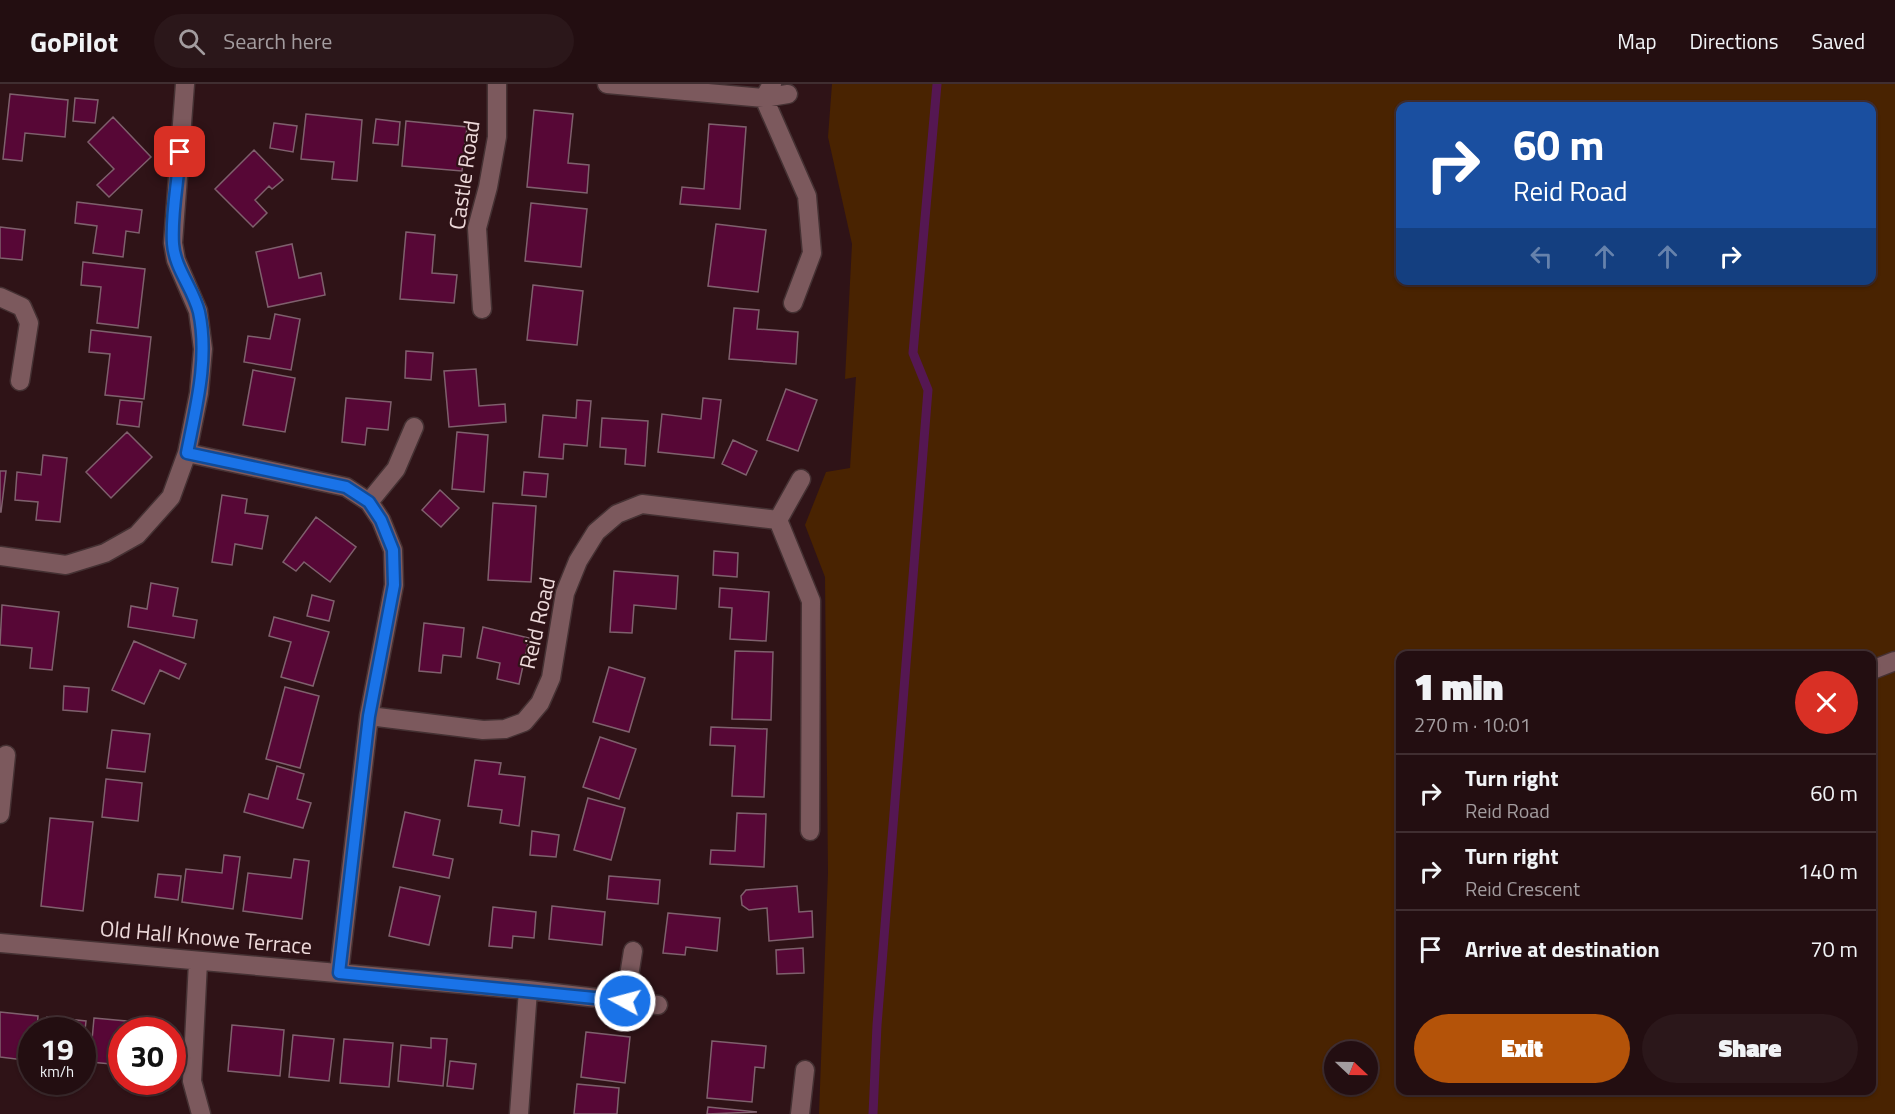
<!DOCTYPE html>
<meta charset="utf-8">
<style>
:root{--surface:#230e11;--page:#2b171a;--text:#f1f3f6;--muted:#a39c9f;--line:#402e31;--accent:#b45309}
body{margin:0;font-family:"Titillium Web",sans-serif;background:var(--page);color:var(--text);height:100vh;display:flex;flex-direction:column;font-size:22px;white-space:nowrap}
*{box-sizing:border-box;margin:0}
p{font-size:20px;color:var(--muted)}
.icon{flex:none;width:33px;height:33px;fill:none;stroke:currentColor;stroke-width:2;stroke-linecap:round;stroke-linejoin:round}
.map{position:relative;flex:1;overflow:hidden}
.sheet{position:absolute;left:1396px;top:567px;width:480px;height:444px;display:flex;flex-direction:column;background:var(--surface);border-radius:12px;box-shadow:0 2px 4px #0004,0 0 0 2px var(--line)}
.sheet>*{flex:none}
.banner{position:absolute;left:1396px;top:18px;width:480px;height:183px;border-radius:12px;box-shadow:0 2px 4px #0004,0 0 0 2px var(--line);background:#1a4fa0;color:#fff;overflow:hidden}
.needle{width:39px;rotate:112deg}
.fabs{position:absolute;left:1324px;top:957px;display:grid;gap:12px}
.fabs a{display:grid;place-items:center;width:54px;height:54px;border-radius:50%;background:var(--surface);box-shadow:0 2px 4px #0004,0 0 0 2px var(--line);font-size:30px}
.speed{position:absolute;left:18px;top:933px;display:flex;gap:12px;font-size:30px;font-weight:700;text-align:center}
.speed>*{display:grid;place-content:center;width:78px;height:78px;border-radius:50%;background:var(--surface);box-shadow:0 2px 4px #0004,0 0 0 2px var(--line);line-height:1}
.speed small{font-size:15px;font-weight:400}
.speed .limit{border:9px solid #d22;background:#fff;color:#111}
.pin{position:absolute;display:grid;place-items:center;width:51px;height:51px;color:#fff;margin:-26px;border-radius:12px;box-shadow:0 3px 9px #0006}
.me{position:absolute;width:66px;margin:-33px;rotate:277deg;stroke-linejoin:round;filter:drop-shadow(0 0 4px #0008)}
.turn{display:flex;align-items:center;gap:21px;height:126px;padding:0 18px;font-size:27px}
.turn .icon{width:78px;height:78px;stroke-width:2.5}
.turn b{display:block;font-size:42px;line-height:51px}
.lanes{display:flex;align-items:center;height:57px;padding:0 18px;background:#0003;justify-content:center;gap:30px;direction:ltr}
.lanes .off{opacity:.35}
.round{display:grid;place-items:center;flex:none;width:63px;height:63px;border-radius:32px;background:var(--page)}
.summary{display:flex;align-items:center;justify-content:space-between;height:102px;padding:0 18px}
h1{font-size:36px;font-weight:800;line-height:45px}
.primary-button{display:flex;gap:12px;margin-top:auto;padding:12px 18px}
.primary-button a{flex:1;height:69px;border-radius:36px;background:var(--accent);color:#fff;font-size:24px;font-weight:800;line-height:69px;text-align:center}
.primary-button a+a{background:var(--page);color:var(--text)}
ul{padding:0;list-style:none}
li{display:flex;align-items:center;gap:18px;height:78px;padding:0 18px;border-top:2px solid var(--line)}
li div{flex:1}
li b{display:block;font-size:22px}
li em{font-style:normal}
header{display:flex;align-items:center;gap:36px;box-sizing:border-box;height:84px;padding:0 30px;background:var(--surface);border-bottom:2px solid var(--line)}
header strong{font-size:28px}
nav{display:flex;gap:33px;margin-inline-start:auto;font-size:21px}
.search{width:420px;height:54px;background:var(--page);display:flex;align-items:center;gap:15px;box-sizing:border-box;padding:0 21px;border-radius:33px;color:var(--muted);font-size:22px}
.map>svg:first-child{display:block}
.green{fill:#492301;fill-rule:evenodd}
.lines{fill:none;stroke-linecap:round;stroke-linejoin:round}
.stream{stroke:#551752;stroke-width:9}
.building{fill:#570736;stroke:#7f606d;stroke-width:1.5}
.minor-casing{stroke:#453133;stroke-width:21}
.minor{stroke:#7c595d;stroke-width:18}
.route-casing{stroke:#114b97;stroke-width:15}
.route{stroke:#1a73e8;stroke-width:10}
.labels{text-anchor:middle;stroke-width:4.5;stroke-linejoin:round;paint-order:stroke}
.street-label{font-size:22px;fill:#edd9da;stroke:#2f1317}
</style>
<header>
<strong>GoPilot</strong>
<div class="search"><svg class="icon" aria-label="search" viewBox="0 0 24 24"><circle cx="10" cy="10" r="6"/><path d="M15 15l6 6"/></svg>Search here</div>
<nav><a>Map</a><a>Directions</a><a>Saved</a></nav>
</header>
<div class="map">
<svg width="1895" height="1030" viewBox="0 0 1895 1030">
<rect width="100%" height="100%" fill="#2f1317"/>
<!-- green -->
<path class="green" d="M832,0H1895V1030H819L828,789L825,493L805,441L826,388L850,384L856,293L845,295L852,160L828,53ZM1401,22H1872V196H1401ZM1401,572H1872V1006H1401ZM1335,968H1368V1000H1335Z"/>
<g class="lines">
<!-- stream -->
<path class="stream" d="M873,1030L877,941L928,306L913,269L937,0"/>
</g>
<!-- building -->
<path class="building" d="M10,10L68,16L65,53L25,49L22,77L3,75Z
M75,14L98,16L95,39L73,37Z
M534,26L573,30L568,79L589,81L587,109L527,103Z
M306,30L362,36L357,97L332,95L334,78L301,75Z
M113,33L151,73L109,113L97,101L114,85L88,58Z
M376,35L400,38L398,61L373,59Z
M406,37L467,43L462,87L402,82Z
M274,39L297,42L293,68L270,64Z
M709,40L746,43L740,125L680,120L682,103L704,105Z
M254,66L283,96L272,105L269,102L255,116L267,129L253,143L215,105Z
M77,118L142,126L139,149L126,147L123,173L93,169L97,142L75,139Z
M531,119L587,125L581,183L525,177Z
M716,140L766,146L758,208L708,202Z
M0,143L25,146L22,176L0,174Z
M406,148L435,151L432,189L457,191L454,219L400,215Z
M292,160L299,194L321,189L325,211L268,223L256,168Z
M83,178L145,185L138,244L97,239L101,203L81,201Z
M533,201L583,207L577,261L527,256Z
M734,224L759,226L757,245L798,248L796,280L729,275Z
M275,230L300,235L291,286L244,278L248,252L270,255Z
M91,246L151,253L144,315L105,311L110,270L89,268Z
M406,267L433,269L431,296L405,294Z
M476,285L479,322L505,320L506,338L449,343L444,287Z
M253,286L295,294L285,348L243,341Z
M786,305L817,316L798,367L767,356Z
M346,314L391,318L388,346L367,344L365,361L342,358Z
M703,314L721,316L714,374L658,368L662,330L701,335Z
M120,316L142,318L139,343L117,340Z
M577,316L591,317L587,362L564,360L563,375L539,373L543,331L576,334Z
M602,334L648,337L645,382L625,380L626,365L600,363Z
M127,348L152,373L111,414L86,388Z
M457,348L488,351L484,408L452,405Z
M733,356L757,367L746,391L722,380Z
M43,371L67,374L60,438L36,436L38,418L15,416L17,388L41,391Z
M0,387H6L1,428H0Z
M524,388L548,390L546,413L522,411Z
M440,406L459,424L441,443L422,426Z
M222,411L247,415L245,429L268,432L262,465L235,460L232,481L212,478Z
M493,419L536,422L531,498L488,496Z
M316,433L356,463L330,498L304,478L296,487L283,478Z
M714,467L738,469L737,493L713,491Z
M614,487L678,492L676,525L634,521L632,549L610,548Z
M151,499L178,504L173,532L197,536L194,554L128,543L131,522L147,525Z
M720,504L769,508L766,557L730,555L732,524L719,523Z
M312,511L334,517L329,537L307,532Z
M2,521L59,528L52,586L30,584L32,564L0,561Z
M274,533L329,548L313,602L281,593L291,558L269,552Z
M424,539L464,544L461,573L443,571L441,589L419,587Z
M483,543L529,554L519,600L497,595L500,579L477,574Z
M134,557L186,580L179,595L160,586L144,620L112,606Z
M735,567L773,568L771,636L732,635Z
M609,583L645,594L629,648L593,638Z
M64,602L89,604L87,628L63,626Z
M285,603L319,612L300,684L266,675Z
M711,643L767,645L764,713L732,712L735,662L710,661Z
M112,646L150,650L145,688L107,684Z
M600,653L636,665L619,715L583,703Z
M475,676L501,679L499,690L525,693L519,742L500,739L502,726L468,722Z
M277,682L304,690L297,715L311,719L303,744L244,728L249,710L268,715Z
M106,695L142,699L138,737L102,733Z
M588,714L625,724L611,776L574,766Z
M405,728L440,736L433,771L453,775L449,794L393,783Z
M737,729L766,730L764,783L710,780L711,766L735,767Z
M50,734L93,738L83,827L41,822Z
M532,747L559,751L556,773L530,771Z
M224,771L240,773L233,825L182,818L186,785L222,789Z
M294,775L309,777L302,835L243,827L248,789L291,794Z
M158,790L181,792L178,816L155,813Z
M609,792L660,796L658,820L607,815Z
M797,802L799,828L812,827L813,853L769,857L767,824L749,826L742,821L741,812L746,806Z
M400,803L440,812L429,861L389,852Z
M552,822L605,828L602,861L549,855Z
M493,823L536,828L534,854L513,852L512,864L489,862Z
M668,829L720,834L717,867L686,863L685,871L663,869Z
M803,864L804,889L777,890L776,866Z
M0,928L38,932L37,946H32V977L0,973Z
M47,933L86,937L82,973V946H45Z
M94,934L148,939L147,946H122V981L90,978Z
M232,941L284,946L280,992L228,987Z
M586,948L630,953L625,999L581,993Z
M293,951L334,955L329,997L289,993Z
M431,954L447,955L443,1002L398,997L401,961L431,964Z
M344,955L393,959L389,1003L340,999Z
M712,957L766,962L764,984L755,983L752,1018L707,1014Z
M450,977L476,980L473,1005L447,1002Z
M577,1000L619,1004L617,1030H574Z
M708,1023L757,1028L707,1030Z"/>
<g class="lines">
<defs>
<path id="minor" d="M607,0L764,14L788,10
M772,0L764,14L807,112L812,169L793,219
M0,213L22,223L29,239L20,297
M482,225L477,144L488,103L497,53V0
M187,369L346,403L369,418L381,436L393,466L394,501L369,632L339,889
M801,395L778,436L811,517L810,747
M369,418L396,385L414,343
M0,472L66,481L105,469L137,451L171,413L187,369L199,309L203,265L198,227L176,176L173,159L185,0
M1872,586L1895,577
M369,632L483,646L505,645L524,638L540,619L551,594L565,509L578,477L596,448L617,430L642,420L778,436
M0,730L6,671
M0,859L528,906L658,921
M198,878L192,997L201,1030
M625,917L633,867
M519,1030L528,906
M800,1030L805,986"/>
</defs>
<!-- minor casing -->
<use href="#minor" class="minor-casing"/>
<!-- minor -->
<use href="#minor" class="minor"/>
</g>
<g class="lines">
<defs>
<path id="route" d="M180,68C178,98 171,130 173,160C175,185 193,204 199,228C209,275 196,323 187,369L346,403L369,418L381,436L393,466L394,501L369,632L339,889L625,917"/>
</defs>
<!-- route casing -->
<use href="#route" class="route-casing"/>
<!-- route -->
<use href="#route" class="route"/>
</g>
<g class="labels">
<!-- street labels -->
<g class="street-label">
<text transform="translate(464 91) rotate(-82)" y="8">Castle Road</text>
<text transform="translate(537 539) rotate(-77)" y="8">Reid Road</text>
<text transform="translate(206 853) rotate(5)" y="8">Old Hall Knowe Terrace</text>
</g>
</g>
</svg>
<div class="fabs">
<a><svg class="needle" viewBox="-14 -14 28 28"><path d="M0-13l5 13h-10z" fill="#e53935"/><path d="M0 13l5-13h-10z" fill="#a39c9f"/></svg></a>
</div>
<div class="speed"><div>19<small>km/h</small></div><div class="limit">30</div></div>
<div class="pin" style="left:180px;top:68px;background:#d93025"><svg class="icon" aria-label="arrive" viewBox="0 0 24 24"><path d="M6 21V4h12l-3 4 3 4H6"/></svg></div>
<svg class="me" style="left:625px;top:917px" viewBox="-20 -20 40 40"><circle r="17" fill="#1a73e8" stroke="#fff" stroke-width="3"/><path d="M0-11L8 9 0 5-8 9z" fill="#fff"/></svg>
<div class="banner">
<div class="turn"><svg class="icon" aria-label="right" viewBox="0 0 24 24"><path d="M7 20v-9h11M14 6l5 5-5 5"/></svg><div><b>60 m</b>Reid Road</div></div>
<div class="lanes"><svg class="icon off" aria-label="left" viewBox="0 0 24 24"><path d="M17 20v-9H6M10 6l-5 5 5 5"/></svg><svg class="icon off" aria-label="ahead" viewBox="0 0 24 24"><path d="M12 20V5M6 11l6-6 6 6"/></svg><svg class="icon off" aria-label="ahead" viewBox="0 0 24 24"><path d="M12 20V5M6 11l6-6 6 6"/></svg><svg class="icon" aria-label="right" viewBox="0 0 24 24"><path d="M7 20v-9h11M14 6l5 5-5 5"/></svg></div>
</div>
<section class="sheet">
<div class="summary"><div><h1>1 min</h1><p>270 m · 10:01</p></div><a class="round" style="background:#d93025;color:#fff"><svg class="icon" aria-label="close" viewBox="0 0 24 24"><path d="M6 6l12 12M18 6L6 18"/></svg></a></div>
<ul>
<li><svg class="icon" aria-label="right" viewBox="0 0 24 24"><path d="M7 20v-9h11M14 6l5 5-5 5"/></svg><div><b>Turn right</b><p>Reid Road</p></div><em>60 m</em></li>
<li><svg class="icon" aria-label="right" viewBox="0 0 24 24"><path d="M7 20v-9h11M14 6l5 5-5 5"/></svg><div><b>Turn right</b><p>Reid Crescent</p></div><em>140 m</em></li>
<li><svg class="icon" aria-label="arrive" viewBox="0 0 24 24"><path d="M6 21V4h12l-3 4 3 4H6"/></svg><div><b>Arrive at destination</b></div><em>70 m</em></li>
</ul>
<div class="primary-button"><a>Exit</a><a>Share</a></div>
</section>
</div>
